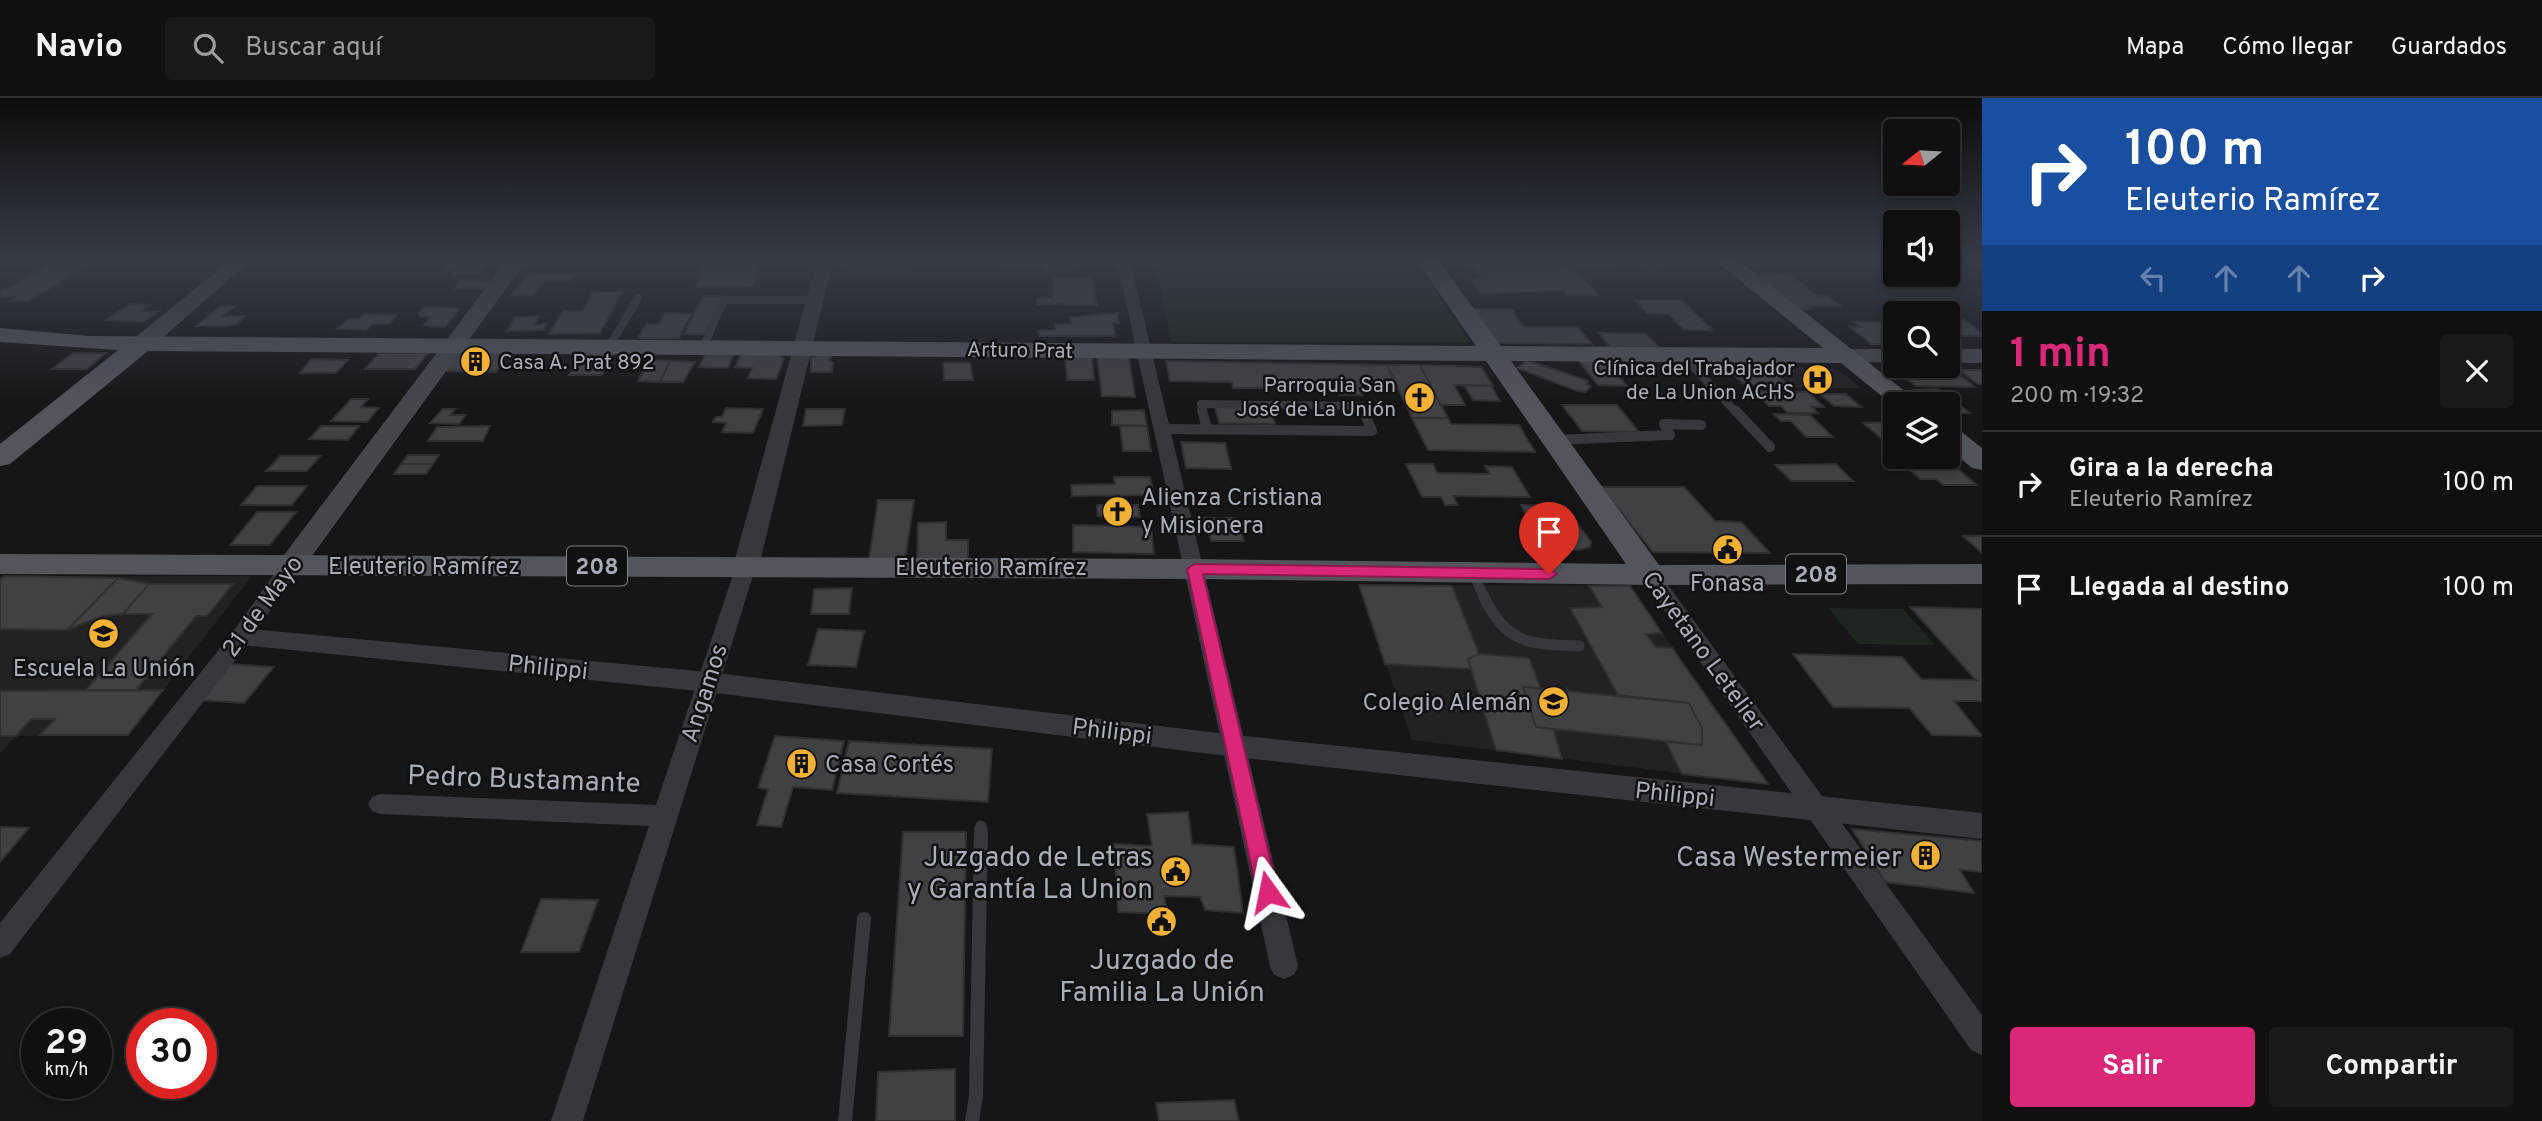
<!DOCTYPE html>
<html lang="es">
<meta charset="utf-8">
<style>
:root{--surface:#101012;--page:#19191b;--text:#f1f3f6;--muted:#9c9d9f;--line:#303032;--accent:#db2777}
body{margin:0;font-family:Overpass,sans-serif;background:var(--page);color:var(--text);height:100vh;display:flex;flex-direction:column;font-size:26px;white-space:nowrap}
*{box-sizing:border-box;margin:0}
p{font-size:23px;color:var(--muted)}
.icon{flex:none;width:38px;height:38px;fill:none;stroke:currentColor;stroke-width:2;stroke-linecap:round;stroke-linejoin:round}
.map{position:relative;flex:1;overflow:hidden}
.sheet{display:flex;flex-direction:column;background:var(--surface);width:560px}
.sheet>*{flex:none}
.guide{background:#1a4fa0;color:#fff;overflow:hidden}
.needle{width:46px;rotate:252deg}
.tools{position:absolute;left:1883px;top:21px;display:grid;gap:14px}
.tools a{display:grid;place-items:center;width:77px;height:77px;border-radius:7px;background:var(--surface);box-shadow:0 4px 10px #0003,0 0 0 2px var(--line);font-size:35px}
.speed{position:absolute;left:21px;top:910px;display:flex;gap:14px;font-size:35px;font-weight:700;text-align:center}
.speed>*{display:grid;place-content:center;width:91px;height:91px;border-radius:50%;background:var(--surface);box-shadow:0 4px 10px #0003,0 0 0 2px var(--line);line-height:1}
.speed small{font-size:18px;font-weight:400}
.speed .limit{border:10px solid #d22;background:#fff;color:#111}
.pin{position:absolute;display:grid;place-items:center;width:60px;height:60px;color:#fff;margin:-72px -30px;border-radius:50% 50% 50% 0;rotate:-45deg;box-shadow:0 0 7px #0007}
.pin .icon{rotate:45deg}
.me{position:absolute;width:77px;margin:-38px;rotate:348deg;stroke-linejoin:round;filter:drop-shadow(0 0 5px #0008)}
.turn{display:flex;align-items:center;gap:24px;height:147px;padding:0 28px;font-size:32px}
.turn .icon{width:91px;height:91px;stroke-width:2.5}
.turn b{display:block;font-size:49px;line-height:60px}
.lanes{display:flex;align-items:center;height:66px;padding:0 28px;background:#0003;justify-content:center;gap:35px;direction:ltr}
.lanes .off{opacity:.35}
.round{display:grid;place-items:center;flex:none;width:74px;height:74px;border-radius:7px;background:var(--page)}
.overview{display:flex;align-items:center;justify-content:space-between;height:119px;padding:0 28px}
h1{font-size:42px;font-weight:700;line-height:52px;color:var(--accent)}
.button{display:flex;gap:14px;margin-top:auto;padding:14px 28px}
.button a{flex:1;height:80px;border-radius:7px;background:var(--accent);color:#fff;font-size:28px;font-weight:700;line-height:80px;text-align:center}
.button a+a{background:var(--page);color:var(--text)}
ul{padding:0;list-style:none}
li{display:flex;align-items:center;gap:21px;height:105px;padding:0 28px;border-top:2px solid var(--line)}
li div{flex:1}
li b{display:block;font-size:26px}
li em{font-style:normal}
header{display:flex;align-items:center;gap:42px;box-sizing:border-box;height:98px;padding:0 35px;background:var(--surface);border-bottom:2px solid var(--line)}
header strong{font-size:33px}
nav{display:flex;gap:38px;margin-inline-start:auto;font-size:24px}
.search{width:490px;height:63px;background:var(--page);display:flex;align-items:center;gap:18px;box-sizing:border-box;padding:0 24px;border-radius:7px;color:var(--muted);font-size:26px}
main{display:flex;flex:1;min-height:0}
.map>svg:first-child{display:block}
.built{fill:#222225}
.green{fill:#1e261f}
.building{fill:#404145;stroke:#303034;stroke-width:2}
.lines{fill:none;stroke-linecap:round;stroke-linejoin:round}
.service-far3{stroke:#37383d;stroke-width:8}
.service-far2{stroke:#37383d;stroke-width:10}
.service-far1{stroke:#37383d;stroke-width:11}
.service{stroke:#37383d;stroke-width:14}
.minor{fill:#37383d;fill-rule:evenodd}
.tertiary{fill:#37383d;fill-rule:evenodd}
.secondary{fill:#45474d;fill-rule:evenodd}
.primary{fill:#53555c;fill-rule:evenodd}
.route{fill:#db2777;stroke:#8e194d;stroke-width:2}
.labels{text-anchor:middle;stroke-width:5;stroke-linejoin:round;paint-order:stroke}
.far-street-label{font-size:21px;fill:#a8adb8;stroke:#111113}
.far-poi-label{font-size:21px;fill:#a8adb8;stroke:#111113;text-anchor:end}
.shield{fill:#111113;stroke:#7b7e86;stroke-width:2}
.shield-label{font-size:23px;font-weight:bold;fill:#a8adb8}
.poi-label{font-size:24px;fill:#a8adb8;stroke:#111113;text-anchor:start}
.street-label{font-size:24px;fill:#a8adb8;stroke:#111113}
.near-street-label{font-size:28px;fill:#a8adb8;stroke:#111113}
.near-poi-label{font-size:28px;fill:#a8adb8;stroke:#111113;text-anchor:end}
</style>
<header>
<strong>Navio</strong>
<div class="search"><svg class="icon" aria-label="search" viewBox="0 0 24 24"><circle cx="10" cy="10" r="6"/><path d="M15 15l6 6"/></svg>Buscar aquí</div>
<nav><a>Mapa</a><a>Cómo llegar</a><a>Guardados</a></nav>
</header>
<main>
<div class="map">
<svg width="1982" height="1023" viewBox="0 0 1982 1023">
<rect width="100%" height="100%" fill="#161618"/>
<!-- built -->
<path class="built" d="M1828,269L1840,273L1861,290H1796L1773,270Z
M252,478L128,637L16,638L0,655V479Z
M1359,487L1630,488L1768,686L1412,642Z"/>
<!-- green -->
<path class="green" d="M1154,163H1415L1470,244H1172Z
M1828,510L1903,511L1935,547L1858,546Z"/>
<!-- building -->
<path class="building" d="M849,163H911V176H848Z
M1006,163H1071L1072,173H1043V168L1006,167Z
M1469,163H1537L1542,168L1573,169L1598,197H1567L1563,192L1481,196L1471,181H1482Z
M1572,163H1606L1610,166H1575Z
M449,164H474L472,166H484L477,176L452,177L455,173L442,172Z
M54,165L88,166L29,203H9L16,199H0V191L8,190Z
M759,167L754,188L696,189L704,168Z
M528,176H575L571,182H544L533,197H512Z
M1755,176H1789L1818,198H1828L1841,208H1807L1811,211H1799Z
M1053,180H1092L1097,207L1037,206V200H1053Z
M461,182L494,183L489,190L454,191Z
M593,194H622L600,235L549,236L563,213H583Z
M703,198H723L705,236H684Z
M1635,202H1682L1712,232H1684L1669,216L1647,215Z
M131,206L151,207L141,213L158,214L143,224L106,222Z
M221,208H235L223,218H245L237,226L225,228H196Z
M425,209L457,210L459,212L445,229L429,228L424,227L430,219L420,218L419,215Z
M1473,211H1511L1524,229H1578L1592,246L1497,245Z
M665,215L691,216L679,240H638L646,226H659Z
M1117,215L1119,225H1113L1115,238H1039L1038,232H1055V226H1071L1070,219Z
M365,216L397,217L389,226H373L366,232L337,231L349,221H359Z
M539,218L534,227L546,226L544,232L507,233L515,219Z
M1948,219H1960L1982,235V238H1956L1948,231Z
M1854,224H1890L1895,228V246H1871L1850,229H1861Z
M1599,235L1646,236L1659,249H1610Z
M457,254L509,255L496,274L442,273Z
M583,254L614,255L602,277H569Z
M73,255H106L87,271H52Z
M379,255H428L415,271H365Z
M741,256H776L784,261L776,281L748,280L752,270L735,269Z
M820,256H832L829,263L833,264L832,274H811V260Z
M705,257L733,258L728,270L699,269Z
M1065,258H1092L1094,282H1067Z
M1097,258L1129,259L1135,299L1102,298Z
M311,261L348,262L336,275H300Z
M649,262L670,263L660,284L638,283Z
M1527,262L1588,283L1586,286L1591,288L1586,294L1577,293L1517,270Z
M1578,262H1604L1627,288L1598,287Z
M670,263L695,264L683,284H660Z
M1166,263L1387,267L1398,291L1359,290L1362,297H1339L1337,290H1233L1232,284L1170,283Z
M943,265H970L973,282H944Z
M1387,267H1420L1448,320H1412Z
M1420,267L1481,269L1493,288L1454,287L1465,307H1441Z
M1768,268L1789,287H1745L1726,269Z
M1893,270L1952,271L1975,289L1916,288Z
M1958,272H1982V286H1978Z
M1464,287L1491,288L1500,303L1473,302Z
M1938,291L1970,315L1948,316V306H1933L1914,292Z
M1754,293L1808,294L1824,309H1812L1818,315H1788L1781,308H1769Z
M1820,296H1846L1861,309L1834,308Z
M351,301H368L361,309L379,310L367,324L331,323Z
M1562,307H1617L1639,334L1582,333Z
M1215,309H1270L1275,326L1219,325Z
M726,310L763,311L753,335L722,334L726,325L713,324L716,319H722Z
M443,311H455L450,317H466L459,326L430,325Z
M806,311H845L842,327L803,328Z
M1144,312L1147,328L1112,327V313Z
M1774,316L1810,317L1833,339H1806L1791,323H1781Z
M1412,320H1448L1451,326L1519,327L1535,354L1428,352Z
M1895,324V347H1889L1863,325Z
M321,328H359L348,342L309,341Z
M490,328L483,343H428L437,329Z
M1120,328H1147L1151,353H1123Z
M1181,344L1225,345L1231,371L1186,370Z
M408,357H439L433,366H401Z
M280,358H320L307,373H266Z
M1909,359L1945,360L1977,387H1943L1936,381H1920L1898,361H1911Z
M401,366H433L426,376H394Z
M1406,366H1433L1437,375L1490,376L1485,368L1512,369L1530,399L1453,398L1458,407H1445L1441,399H1422Z
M1836,366L1853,383H1791L1775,367Z
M1114,379H1150L1154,397L1072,398L1071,387L1115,386Z
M257,388H307L292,407H241Z
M1601,389H1684L1715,423L1741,424L1770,455L1653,454Z
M878,402H914L905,463L869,461Z
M1097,407H1138L1140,419L1098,418Z
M1521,407L1565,408L1591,444L1590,449L1579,452L1543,450Z
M257,414H296L270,447H230Z
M1204,420H1237L1244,443H1211Z
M946,424V442H968V462L917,463L918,425Z
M1073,427L1151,429L1154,456L1073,454Z
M1963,438H1982V455Z
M4,478L118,480L67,532L0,531V482Z
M118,480L149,486L123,516L103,518L67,532Z
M149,486H233L207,518H196L136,592H86L152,516H123Z
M1359,487L1452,488L1479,556L1468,561L1471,571L1385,566Z
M1589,488H1630L1662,535L1646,536L1656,549L1672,550L1768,686L1682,676L1666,644L1702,647V630L1689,605L1618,597L1570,510L1602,509Z
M852,490L849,516H811L814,491Z
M1910,509L1982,511V603H1954L1982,638L1932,637L1909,610L1833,609L1793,556L1902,559L1921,581L1976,582Z
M818,531L864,533L856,569L808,567Z
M1479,556L1529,560L1541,591L1523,589L1536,629L1553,631L1562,661L1496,652L1468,561Z
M230,566L274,569L244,605L198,602Z
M1523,589L1689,605L1702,630V647L1536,629Z
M163,592L128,637H40L55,621H31L16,638H0V593Z
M775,638L844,643L832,692L793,689L781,729L757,727L768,691L758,690Z
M849,643L992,651L988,704L837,695Z
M1188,714L1192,746L1234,749L1243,815L1205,812L1200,799L1164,798L1167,816L1118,814L1114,746L1152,748L1147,716Z
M0,729L29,730L0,764Z
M1852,731L1982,743V774L1960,772L1974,795L1885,784Z
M903,734H966L963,938H889Z
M541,801L598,802L579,854H521Z
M955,971V1023H876L878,974Z
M1234,1002L1239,1023H1159L1156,1005Z"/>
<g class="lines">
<!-- service-far3 -->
<path class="service-far3" d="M1645,163L1653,170
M611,246L638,200
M704,247L724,202H815
M1682,257L1736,314
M1203,314L1201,306L1361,308L1364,314"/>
<!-- service-far2 -->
<path class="service-far2" d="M1202,312L1207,331
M1735,312L1770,349
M1162,331L1372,333L1363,312
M1554,342L1670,337L1664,326L1701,327
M1473,475L1485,501"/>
<!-- service-far1 -->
<path class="service-far1" d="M1484,499C1507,547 1530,546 1579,548
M981,734V728"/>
<!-- service -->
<path class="service" d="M845,1023L864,821
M972,1023L976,998L981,732"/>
<!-- minor -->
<path class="minor" d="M1117,163H1130L1298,868L1294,877L1284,881L1274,877L1270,868Z
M291,461L301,467L249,544L10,856L0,860V825L233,534L284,462Z
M746,462L756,468L583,1023H551L649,728L381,716L372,713L368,706L372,699L381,696L656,707L736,468Z
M1650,470L1657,472L1982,917V957L1971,952L1643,482L1640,477Z"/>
<!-- tertiary -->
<path class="tertiary" d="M817,163H833L759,468L755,474H737L733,468Z
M241,530L708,574L1235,637L1982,715V741L1235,659L708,594L231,546L228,539L231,532Z"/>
<!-- secondary -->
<path class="secondary" d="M229,163H250L153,248H137L134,243L137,238Z
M506,163H526L301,473L291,476L281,473L277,467L281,461Z
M1847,251H1895V265L1839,263L1836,258L1839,253Z
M1948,251H1982V265H1948Z"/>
<!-- primary -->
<path class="primary" d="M1417,163H1439L1501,248L1823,250L1716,163H1740L1921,306H1895V309L1841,265L1511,263L1659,467L1982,466V486L1650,487L1194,481L0,476V456L1194,461L1626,466L1486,263L148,253L10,366L0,368V346L118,252L0,244V230L90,238L1476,248Z
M1948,329L1958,331L1982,350V372L1972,370L1948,350Z"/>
</g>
<!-- sky -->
<linearGradient id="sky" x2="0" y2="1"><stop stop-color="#0c0c0d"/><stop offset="0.53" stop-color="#363c48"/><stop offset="1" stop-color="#363c48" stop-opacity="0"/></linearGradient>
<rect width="1982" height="306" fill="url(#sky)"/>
<!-- route -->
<path class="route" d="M1194,466L1549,471L1557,476L1549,481L1203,476L1278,794L1275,801L1268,803L1260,801L1257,794L1187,471Z"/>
<!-- icons -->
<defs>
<symbol id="building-disc" viewBox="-11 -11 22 22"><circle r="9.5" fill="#f2b134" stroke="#111113"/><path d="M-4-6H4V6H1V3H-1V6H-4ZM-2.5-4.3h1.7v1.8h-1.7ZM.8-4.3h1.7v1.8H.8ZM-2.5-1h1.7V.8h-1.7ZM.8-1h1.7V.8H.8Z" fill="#111"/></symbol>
<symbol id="hospital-disc" viewBox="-11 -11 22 22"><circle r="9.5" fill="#f2b134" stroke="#111113"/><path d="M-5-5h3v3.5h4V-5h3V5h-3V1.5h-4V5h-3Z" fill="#111"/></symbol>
<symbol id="church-disc" viewBox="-11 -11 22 22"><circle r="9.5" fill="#f2b134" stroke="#111113"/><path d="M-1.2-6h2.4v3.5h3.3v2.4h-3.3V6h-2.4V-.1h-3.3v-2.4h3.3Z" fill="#111"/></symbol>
<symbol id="civic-disc" viewBox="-11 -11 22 22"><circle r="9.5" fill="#f2b134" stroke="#111113"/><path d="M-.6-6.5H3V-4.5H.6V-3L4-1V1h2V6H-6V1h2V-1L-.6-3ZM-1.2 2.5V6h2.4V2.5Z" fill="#111"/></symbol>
<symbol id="school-disc" viewBox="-11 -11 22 22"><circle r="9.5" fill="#f2b134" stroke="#111113"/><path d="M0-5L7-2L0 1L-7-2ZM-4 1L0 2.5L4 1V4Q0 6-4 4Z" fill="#111"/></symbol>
</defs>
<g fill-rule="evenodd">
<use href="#building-disc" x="458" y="246" width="35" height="35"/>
<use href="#hospital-disc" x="1800" y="264" width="35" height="35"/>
<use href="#church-disc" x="1402" y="282" width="35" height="35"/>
<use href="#church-disc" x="1100" y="396" width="35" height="35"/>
<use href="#civic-disc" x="1710" y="434" width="35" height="35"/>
<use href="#school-disc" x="86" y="518" width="35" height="35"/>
<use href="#school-disc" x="1536" y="586" width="35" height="35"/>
<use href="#building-disc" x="784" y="648" width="35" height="35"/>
<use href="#building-disc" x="1908" y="740" width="35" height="35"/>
<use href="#civic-disc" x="1158" y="756" width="35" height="35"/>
<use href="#civic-disc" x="1144" y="806" width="35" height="35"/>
</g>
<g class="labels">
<!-- far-street labels -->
<g class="far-street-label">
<text transform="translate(1020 252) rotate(1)" y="7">Arturo Prat</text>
</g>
<!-- far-poi labels -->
<g class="far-poi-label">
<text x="499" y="271" text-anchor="start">Casa A. Prat 892</text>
<text x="1795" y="277">Clínica del Trabajador<tspan x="1795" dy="24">de La Union ACHS</tspan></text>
<text x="1396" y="294">Parroquia San<tspan x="1396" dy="24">José de La Unión</tspan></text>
</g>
<!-- shield labels -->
<g class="shield">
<rect x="567" y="448.5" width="60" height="39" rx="5"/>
<rect x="1786" y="456.5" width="60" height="39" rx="5"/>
</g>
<g class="shield-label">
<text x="597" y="476">208</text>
<text x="1816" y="484">208</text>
</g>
<!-- poi labels -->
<g class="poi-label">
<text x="1141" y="407">Alienza Cristiana<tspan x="1141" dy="28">y Misionera</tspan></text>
<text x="1727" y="493" text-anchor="middle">Fonasa</text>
<text x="104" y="578" text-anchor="middle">Escuela La Unión</text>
<text x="1531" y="612" text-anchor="end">Colegio Alemán</text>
<text x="825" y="674">Casa Cortés</text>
</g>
<!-- street labels -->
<g class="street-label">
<text x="424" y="476">Eleuterio Ramírez</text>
<text x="991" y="477">Eleuterio Ramírez</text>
<text transform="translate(262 508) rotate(-54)" y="8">21 de Mayo</text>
<text transform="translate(1704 553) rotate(54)" y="8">Cayetano Letelier</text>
<text transform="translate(548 569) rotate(6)" y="8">Philippi</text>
<text transform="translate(704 595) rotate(-72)" y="8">Angamos</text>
<text transform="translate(1112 633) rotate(7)" y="8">Philippi</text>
<text transform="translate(1675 696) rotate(6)" y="8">Philippi</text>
</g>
<!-- near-street labels -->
<g class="near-street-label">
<text transform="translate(524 680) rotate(2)" y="10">Pedro Bustamante</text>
</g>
<!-- near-poi labels -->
<g class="near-poi-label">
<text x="1153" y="768">Juzgado de Letras<tspan x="1153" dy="32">y Garantía La Union</tspan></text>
<text x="1902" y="768">Casa Westermeier</text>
<text x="1162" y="871" text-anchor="middle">Juzgado de<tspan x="1162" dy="32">Familia La Unión</tspan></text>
</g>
</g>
</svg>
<div class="tools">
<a><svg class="needle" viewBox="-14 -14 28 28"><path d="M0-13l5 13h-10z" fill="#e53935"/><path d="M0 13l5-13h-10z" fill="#9c9d9f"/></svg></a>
<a><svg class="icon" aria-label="sound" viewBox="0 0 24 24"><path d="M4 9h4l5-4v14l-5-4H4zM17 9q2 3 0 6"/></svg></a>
<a><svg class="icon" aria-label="search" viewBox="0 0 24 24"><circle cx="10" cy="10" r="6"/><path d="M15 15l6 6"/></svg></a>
<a><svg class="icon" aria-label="layers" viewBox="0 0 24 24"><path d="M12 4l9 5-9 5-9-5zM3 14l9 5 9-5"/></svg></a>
</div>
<div class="speed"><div>29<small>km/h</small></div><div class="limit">30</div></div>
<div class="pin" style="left:1549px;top:476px;background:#d93025"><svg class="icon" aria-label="arrive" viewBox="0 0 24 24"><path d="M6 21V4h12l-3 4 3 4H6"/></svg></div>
<svg class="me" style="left:1268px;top:794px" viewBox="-20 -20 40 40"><path d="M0-17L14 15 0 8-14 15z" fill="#db2777" stroke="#fff" stroke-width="4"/></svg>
</div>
<section class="sheet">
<div class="guide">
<div class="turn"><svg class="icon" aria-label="right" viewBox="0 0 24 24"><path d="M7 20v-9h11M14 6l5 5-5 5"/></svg><div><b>100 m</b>Eleuterio Ramírez</div></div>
<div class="lanes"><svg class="icon off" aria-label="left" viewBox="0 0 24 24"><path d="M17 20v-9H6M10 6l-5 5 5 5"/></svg><svg class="icon off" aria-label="ahead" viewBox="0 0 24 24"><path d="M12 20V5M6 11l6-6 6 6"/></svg><svg class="icon off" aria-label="ahead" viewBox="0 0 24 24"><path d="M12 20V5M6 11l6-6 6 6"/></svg><svg class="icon" aria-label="right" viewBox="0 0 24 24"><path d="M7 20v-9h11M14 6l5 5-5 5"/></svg></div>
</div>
<div class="overview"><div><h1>1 min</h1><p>200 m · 19:32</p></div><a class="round"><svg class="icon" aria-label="close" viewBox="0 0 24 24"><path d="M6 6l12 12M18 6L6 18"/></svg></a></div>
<ul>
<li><svg class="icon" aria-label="right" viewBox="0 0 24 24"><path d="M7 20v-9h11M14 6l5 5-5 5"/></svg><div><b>Gira a la derecha</b><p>Eleuterio Ramírez</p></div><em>100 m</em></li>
<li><svg class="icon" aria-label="arrive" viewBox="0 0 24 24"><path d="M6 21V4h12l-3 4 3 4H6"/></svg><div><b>Llegada al destino</b></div><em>100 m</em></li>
</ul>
<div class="button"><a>Salir</a><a>Compartir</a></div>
</section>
</main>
